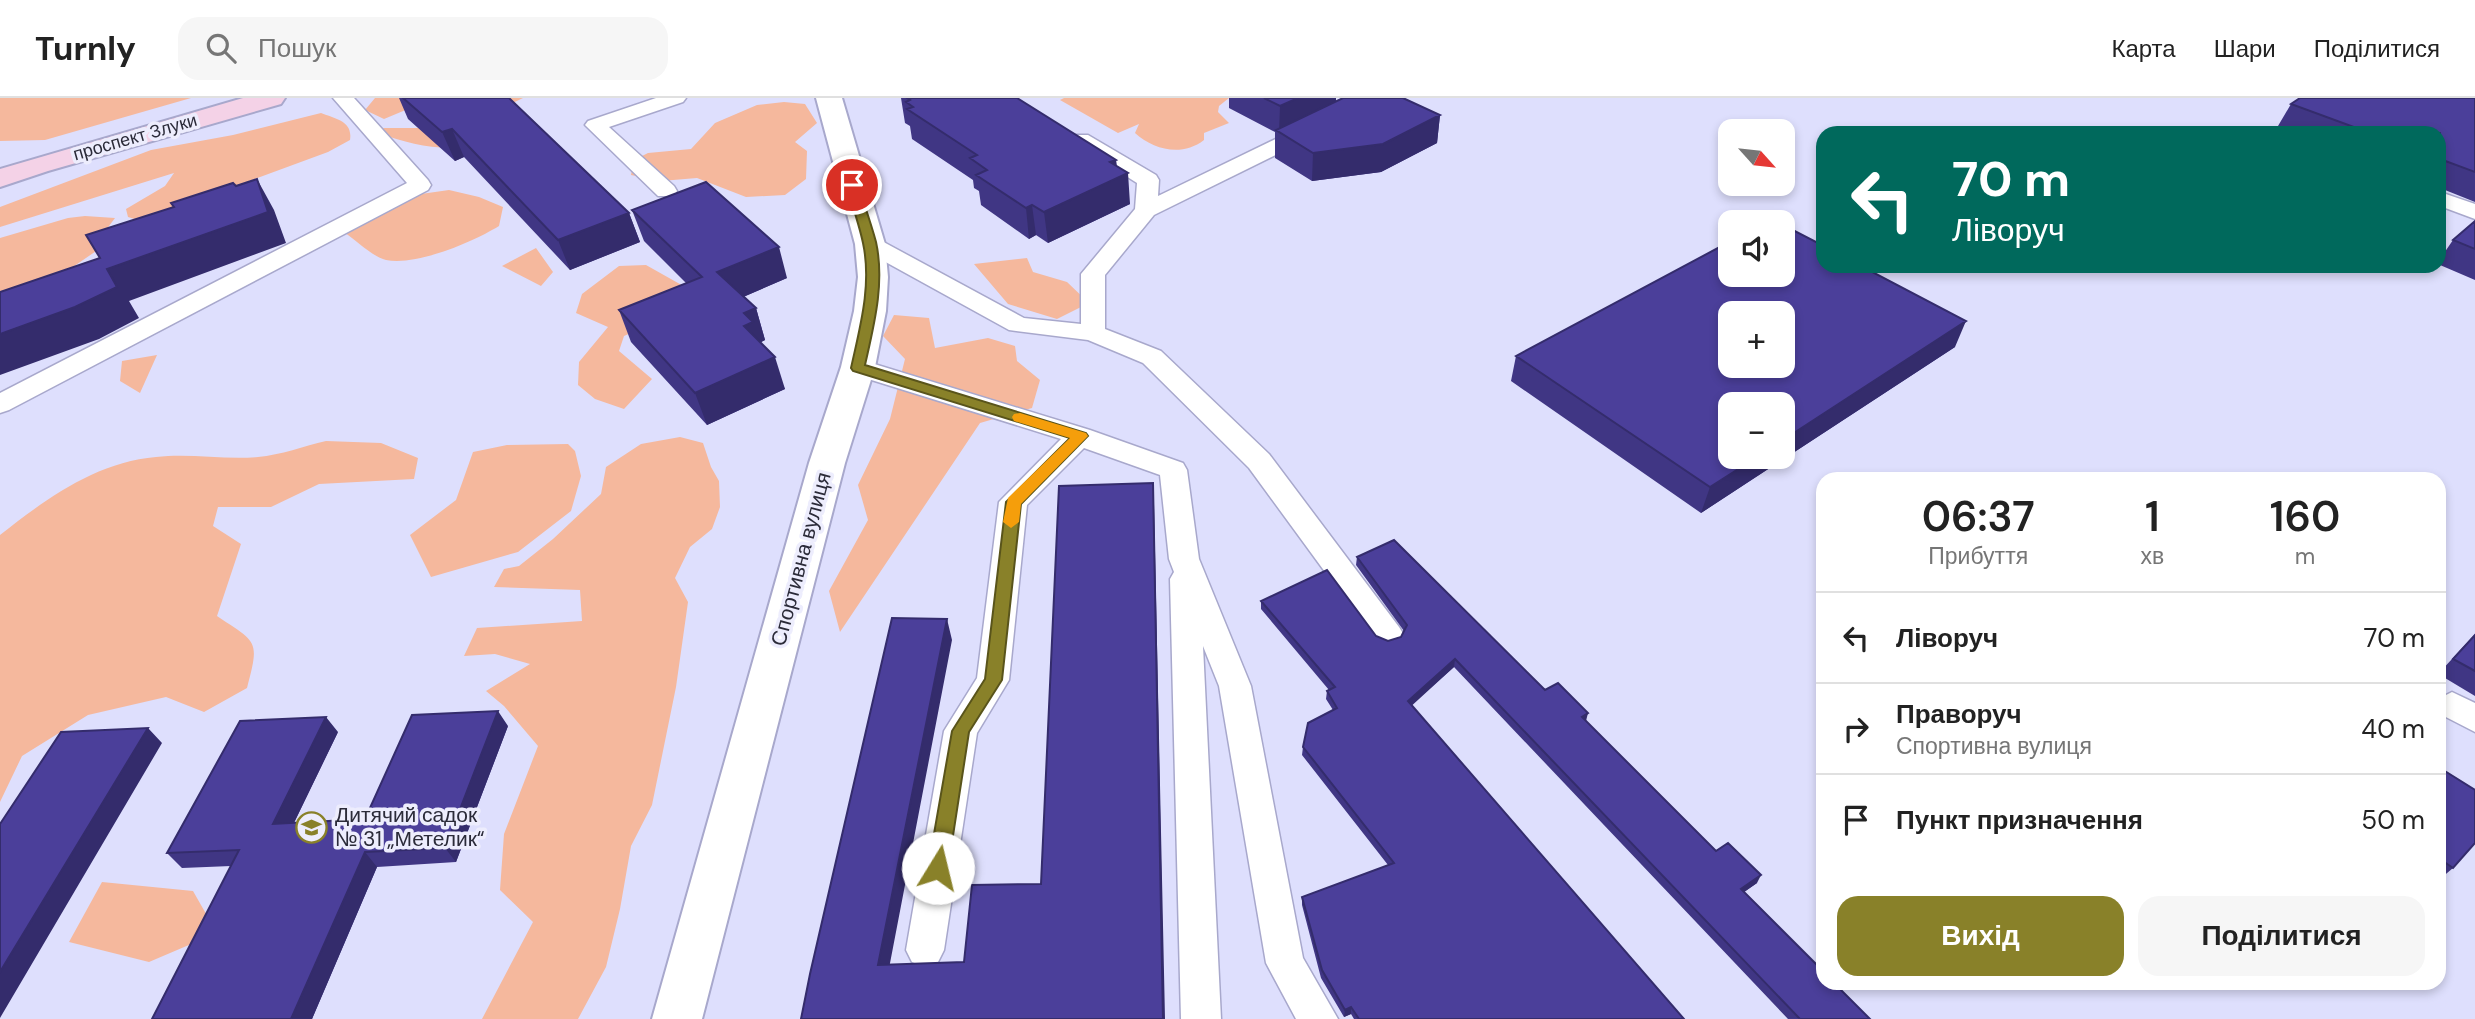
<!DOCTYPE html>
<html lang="uk">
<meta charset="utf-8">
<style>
:root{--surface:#fff;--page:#f6f6f6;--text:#222;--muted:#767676;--line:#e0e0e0;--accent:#898129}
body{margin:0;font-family:"DM Sans",sans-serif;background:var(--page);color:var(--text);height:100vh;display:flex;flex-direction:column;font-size:26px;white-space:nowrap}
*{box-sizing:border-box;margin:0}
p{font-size:23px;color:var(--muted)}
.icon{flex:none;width:38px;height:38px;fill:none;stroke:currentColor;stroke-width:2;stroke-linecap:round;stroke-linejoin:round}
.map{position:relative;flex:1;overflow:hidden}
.details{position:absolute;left:1816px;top:374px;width:630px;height:518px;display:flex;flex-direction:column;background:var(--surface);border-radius:21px;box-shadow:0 4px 10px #0003}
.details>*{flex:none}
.guide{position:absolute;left:1816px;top:28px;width:630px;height:147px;border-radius:21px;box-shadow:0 4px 10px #0003;background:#00695c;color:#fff;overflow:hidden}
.needle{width:46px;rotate:117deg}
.buttons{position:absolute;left:1718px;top:21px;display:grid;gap:14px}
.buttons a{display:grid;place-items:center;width:77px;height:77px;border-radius:14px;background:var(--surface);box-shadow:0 4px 10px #0003;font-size:35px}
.pin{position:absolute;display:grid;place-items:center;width:60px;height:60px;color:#fff;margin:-30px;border:4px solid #fff;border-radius:50%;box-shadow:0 2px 7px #0007}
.me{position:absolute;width:77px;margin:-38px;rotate:9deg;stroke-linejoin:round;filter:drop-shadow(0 0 5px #0008)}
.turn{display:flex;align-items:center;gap:24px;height:147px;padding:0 21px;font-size:32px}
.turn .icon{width:91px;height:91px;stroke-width:2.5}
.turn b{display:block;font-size:49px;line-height:60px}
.eta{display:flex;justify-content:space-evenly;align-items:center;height:119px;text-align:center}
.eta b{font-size:42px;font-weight:600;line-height:49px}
.action{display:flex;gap:14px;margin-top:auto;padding:14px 21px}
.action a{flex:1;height:80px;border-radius:21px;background:var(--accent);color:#fff;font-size:28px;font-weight:600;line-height:80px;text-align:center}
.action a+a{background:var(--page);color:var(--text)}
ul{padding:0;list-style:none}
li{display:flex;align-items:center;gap:21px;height:91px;padding:0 21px;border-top:2px solid var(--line)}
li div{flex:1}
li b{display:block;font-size:26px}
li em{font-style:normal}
header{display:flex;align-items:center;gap:42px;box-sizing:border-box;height:98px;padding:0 35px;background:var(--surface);border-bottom:2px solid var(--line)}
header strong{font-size:33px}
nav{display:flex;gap:38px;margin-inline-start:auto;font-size:24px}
.search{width:490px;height:63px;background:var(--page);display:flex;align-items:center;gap:18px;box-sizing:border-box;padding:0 24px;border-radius:21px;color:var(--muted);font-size:26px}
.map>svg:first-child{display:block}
.green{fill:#f5b89d}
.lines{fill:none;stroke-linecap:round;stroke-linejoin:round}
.lane-casing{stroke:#a8a8cc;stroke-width:3}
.street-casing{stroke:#a8a8cc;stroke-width:4}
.secondary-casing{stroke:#a8a8cc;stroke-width:4}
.lane{fill:#fff;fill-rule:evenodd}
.street{fill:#fff;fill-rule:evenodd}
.secondary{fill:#f4d2e7;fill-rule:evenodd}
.wall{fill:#403684}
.shaded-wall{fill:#342c6c}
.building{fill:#4b3f9a;stroke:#342c6c;stroke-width:2;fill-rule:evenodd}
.route{fill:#898129;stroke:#59541b;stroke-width:2}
.slow{fill:#f59e0b}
.labels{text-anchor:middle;stroke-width:7;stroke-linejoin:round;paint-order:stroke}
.far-street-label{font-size:18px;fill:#2b2b39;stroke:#ededfd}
.street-label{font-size:21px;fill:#2b2b39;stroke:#ededfd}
.poi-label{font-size:21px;fill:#2b2b39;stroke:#ededfd;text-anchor:start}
</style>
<header>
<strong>Turnly</strong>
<div class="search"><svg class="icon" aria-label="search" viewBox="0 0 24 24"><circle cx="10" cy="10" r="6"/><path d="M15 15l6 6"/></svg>Пошук</div>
<nav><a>Карта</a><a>Шари</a><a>Поділитися</a></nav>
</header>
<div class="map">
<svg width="2475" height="921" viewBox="0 0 2475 921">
<rect width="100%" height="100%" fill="#dedffd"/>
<!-- green -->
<path class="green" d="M0,0H191L45,42L0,43Z
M375,0H446L420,6L384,21L365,12Z
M467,0H523L494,14L470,50C439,51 416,48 387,38L383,30H441Z
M1064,0H1229L1219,8L1218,14L1229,25L1204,35V42C1182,59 1154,52 1135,35L1139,26L1118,35L1060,2Z
M784,4L805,6L817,25L795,44L807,53L806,81L785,97L746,99L697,80L661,83L631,77L634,62L648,55L691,51L715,25L757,7Z
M321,15C336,21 353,23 350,42L328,54L141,123L128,119L126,111L165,88L174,75L0,129V109L151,52L233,37Z
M449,92L479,99L503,109L499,128C473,144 417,168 386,162C373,159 356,142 345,135L393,100Z
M85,118L115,120L103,136L102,149L0,219V140L68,120Z
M536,150L553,174L541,188L502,168Z
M1027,160L1033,174L1067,184L1089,205L1057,221L1008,206L974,166Z
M646,167L694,194L690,209L624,238L619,253L652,281L624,311L595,301L578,287L579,264L608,229L576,215L582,196L619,168Z
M894,217L929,220L935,250L988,240L1015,248L1017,263L1040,282L1032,310L980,325L840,534L829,493L868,422L858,387L890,321L905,261L883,238Z
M157,257L140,295L120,283L122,263Z
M680,339L703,345L711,369L719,383L720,409L712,431L690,449L675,480L688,504L676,589L652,707L631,748L620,811L606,869L578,921H482L533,824L500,792L504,736L538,648L504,608L486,593L530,566L495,556L464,558L477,530L582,523L580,492L494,489L504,471L519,468L553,441L601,396L606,369L641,346Z
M326,343L381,345L418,360L414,381L319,386L271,409H218L213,428L241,446L217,518C257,545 260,541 247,590L204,614L166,599L88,617L22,658L0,704V437C46,401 96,364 156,359C190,355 224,362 258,359C281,357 304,348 326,343Z
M568,346L575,353L581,378L571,413L518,454L431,479L410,437L456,402L473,354L507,347Z
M102,784L193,793L217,835L149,864L69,844Z"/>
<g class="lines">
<defs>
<path id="lane" d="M333,0H354L428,82L431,87L428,92L9,312L0,315V295L407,85Z
M656,0H686L683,4L609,29L674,88L677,93L674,98H658L585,27L588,23Z
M1360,0H1386L1383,4L1154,117L1105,177V231L1161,253L1269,356L1399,529L1404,537L1399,545L1388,549L1377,545L1249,370L1143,265L1088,242L1009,232L862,151L858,146L862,141H878L1024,220L1081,226V176L1135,111L1137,85L1074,45L1070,41L1074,37H1088L1156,77L1159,82L1158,98Z
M2440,94L2475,106V121L2440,108Z
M858,261L1090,332L1183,365L1187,372L1199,461L1251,588L1303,860L1338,921H1296L1266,865L1219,588L1203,548L1221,921H1181L1170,481L1174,474L1169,461L1160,377L1084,350L1027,407L1009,582L977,635L944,852L938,864L925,869L912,864L906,852L944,633L977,580L999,404L1061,341L849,275L845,269L849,263Z
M2452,594L2475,605V634L2440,616V600Z"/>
<path id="street" d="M816,0H842L885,146L888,179L886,213L875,269L845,365L702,921H652L809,365L841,269L854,213L858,179L855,146Z"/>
<path id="secondary" d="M243,0H285L281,6L48,73L0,89V71Z"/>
</defs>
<!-- lane casing -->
<use href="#lane" class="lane-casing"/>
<!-- street casing -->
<use href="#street" class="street-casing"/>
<!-- secondary casing -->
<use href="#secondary" class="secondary-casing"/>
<!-- lane -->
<use href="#lane" class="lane"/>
<!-- street -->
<use href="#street" class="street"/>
<!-- secondary -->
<use href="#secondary" class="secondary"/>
</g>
<!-- wall -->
<path class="wall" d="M399,0H509L629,115L640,144L570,172L464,59L455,63L408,21Z
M901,0H1017L1116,62L1117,69L1130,106L1048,145L1036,137L1029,141L981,107L979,93L974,90L973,82L912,41L910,28L905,25Z
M1229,0H1336V3L1440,17L1437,45L1381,74L1312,83L1275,60V34L1229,10Z
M2475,0V104L2440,90V35H2296L2278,28L2291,6Z
M632,112L787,180L743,199L756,210L765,242L760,244L785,291L707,327L631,244L619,212L686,185L644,143Z
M2475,123V182L2440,167V161L2453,142Z
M1955,249L1701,415L1511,283L1516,258Z
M1357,459L1545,592L1586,623L1716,753L1757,785L1744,794L1870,921H1788L1454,569L1411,607L1684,921H1354L1351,916L1344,919L1321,880L1302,807V799L1388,767L1302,657L1303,649L1333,612L1326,601L1327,593L1329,592L1261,511V503L1376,538L1388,543L1401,539L1404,533L1356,467Z
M2475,536V598L2440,577V574Z
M508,628L456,764L377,769L312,921H152L231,768L182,770L167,755L338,634L294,725L365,721Z
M2440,670L2453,770L2440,781Z"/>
<!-- shaded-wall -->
<path class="shaded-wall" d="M1298,0H1336L1335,9L1279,34L1280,8Z
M1440,17L1437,45L1381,74L1312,83L1313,55Z
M452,31L464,59L455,63L442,34Z
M1116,62L1117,80L1128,75L1130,106L1048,145L1044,114L1110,64Z
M257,81L274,112L286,145L129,203L139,220L99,241L0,277V236Z
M1032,107L1036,137L1029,141L1026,110Z
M629,115L640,144L570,172L558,142Z
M779,149L787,180L727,206L717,174Z
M756,210L765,242L760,245L744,228V215Z
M1966,223L1955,249L1701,415L1710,389L1757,359H1783V342Z
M775,259L785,291L707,327L695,295Z
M1153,385L1154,406L1165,921H1163Z
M947,521L952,542L886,886L878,867Z
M1455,561L1454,569L1407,612L1408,603Z
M498,613L508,628L456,764L445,750Z
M1588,615L1586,623L1582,619Z
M326,619L338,634L286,741L273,726Z
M148,630L162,645L0,920V874Z
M365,754L377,769L312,921H291Z
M1761,777L1757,785L1737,799L1741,791Z
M1351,909V916L1344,919L1345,912Z"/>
<!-- building -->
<path class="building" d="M403,0H509L629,115L558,142L452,31L442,34Z
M907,0H1017L1116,62L1110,64L1128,75L1044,114L1032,107L1026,110L976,77L987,72L970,60L977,57L907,11L913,9L906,4L910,2Z
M1264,0H1298L1280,8Z
M1343,0H1403L1440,17L1383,46L1313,55L1276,32Z
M2300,0H2475V74L2440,61V35H2370L2291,6Z
M257,81L268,114L107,171L117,189L75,209L0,236V194L100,160L86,137L174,109L171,105L233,85L236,88Z
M706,84L779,149L717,174L756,210L744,215L753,224L744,228L775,259L695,295L619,212L702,179L632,112Z
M1772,121L1778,124H1765Z
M2475,123V151L2453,142Z
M1783,127L1824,148V168H1861L1966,223L1783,342V306H1731V359H1757L1710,389L1516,258L1731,143V177H1783ZM1731,215H1783V268H1731Z
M1153,385L1163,921H801L810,876L892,520L947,521L878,867L964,864L972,787L1041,786L1059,388Z
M1394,442L1545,592L1558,585L1588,615L1582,619L1716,753L1728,745L1761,777L1741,791L1824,874V886H1835L1870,921H1800L1455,561L1408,603L1684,921H1359L1351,909L1345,912L1322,872L1302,799L1394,765L1303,649L1308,625L1337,610L1327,593L1335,589L1261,503L1327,472L1376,538L1388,543L1401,539L1407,527L1357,459Z
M2475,537V573L2453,561Z
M498,613L445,750L365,754L291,921H152L239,752L167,755L240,623L326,619L273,726L365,721L412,617Z
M148,630L0,874V726L61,634Z
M2440,670L2475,692V745L2453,770L2440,761Z"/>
<!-- route -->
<path class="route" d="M852,84L858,87C864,106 871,125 876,144C885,185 874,227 865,267L1086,335L1088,338L1021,406L1002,582L969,634L948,770L945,776L938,778L931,776L928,770L952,633L985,581L1006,404L1070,340L853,273L851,270C860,229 872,187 863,145C859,126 852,106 846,87Z"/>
<!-- slow -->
<path class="slow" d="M1020,315L1086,335L1088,338L1021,406L1019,424L1011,430L1003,424L1008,400L1070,340L1014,323L1012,319L1014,316Z"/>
<!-- icons -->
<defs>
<symbol id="school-ring" viewBox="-11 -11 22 22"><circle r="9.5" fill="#ededfd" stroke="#898129" stroke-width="1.5"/><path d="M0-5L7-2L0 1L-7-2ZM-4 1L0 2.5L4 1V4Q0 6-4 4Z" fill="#898129"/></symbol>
</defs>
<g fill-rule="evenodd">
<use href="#school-ring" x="294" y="712" width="35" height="35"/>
</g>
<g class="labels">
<!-- far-street labels -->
<g class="far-street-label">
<text transform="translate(135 39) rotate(-16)" y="6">проспект Злуки</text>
</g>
<!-- street labels -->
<g class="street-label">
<text transform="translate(801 461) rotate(-75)" y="7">Спортивна вулиця</text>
</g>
<!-- poi labels -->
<g class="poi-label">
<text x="335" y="724">Дитячий садок<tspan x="335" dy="24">№ 31 „Метелик“</tspan></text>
</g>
</g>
</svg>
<div class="buttons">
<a><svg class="needle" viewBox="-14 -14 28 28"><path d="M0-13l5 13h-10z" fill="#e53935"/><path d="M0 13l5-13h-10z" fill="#767676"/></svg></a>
<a><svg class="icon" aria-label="sound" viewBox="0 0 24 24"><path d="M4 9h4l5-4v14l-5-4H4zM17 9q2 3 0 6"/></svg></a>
<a>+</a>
<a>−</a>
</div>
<div class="pin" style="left:852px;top:87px;background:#d93025"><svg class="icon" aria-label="arrive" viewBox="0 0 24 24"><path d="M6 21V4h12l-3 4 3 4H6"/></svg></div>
<svg class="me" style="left:938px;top:770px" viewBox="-20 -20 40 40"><circle r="19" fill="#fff"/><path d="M0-13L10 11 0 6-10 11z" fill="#898129"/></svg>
<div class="guide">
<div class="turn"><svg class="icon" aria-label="left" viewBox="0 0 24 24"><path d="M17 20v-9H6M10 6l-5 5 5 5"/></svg><div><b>70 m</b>Ліворуч</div></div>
</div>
<section class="details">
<div class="eta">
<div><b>06:37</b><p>Прибуття</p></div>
<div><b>1</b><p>хв</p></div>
<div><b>160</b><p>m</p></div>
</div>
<ul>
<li><svg class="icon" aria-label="left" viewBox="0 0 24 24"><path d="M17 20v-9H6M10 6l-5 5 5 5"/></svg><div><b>Ліворуч</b></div><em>70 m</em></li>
<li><svg class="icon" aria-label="right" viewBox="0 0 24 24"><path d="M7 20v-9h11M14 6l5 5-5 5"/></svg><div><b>Праворуч</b><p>Спортивна вулиця</p></div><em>40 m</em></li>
<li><svg class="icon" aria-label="arrive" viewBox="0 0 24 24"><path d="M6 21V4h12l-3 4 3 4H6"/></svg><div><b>Пункт призначення</b></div><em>50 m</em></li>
</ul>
<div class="action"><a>Вихід</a><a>Поділитися</a></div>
</section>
</div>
